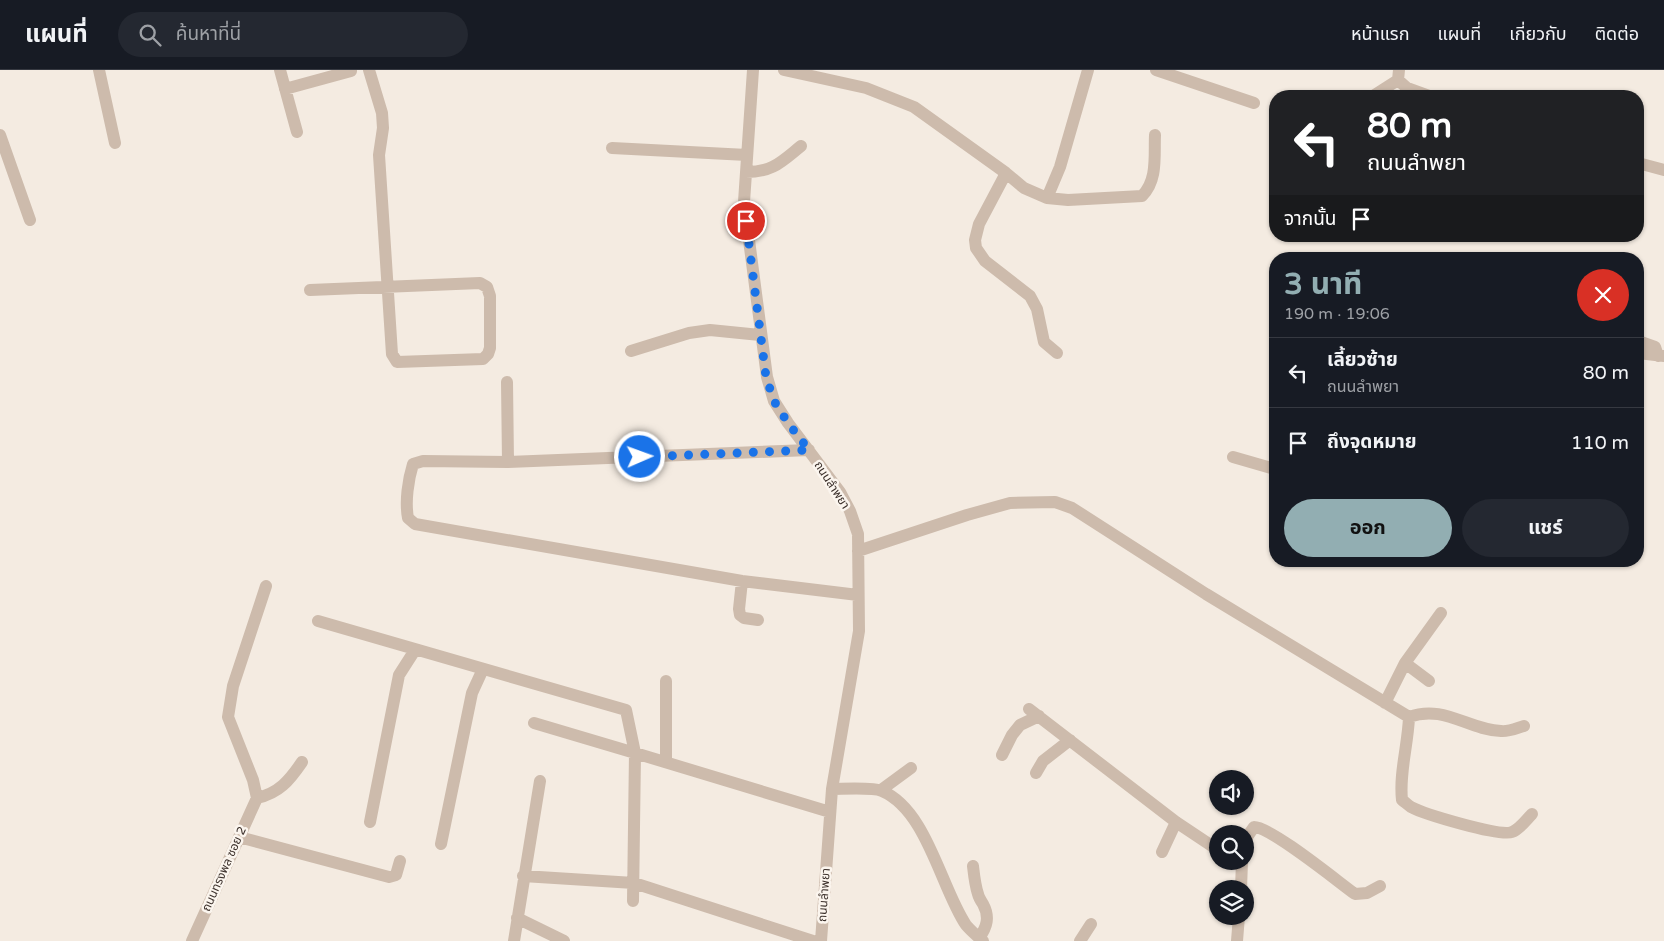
<!DOCTYPE html>
<html lang="th">
<meta charset="utf-8">
<style>
:root{--surface:#171b24;--page:#242831;--text:#f1f3f6;--muted:#9ea1a6;--line:#363941;--accent:#92aeb2}
body{margin:0;font-family:"Varela Round","Noto Sans Thai",sans-serif;background:var(--page);color:var(--text);height:100vh;display:flex;flex-direction:column;font-size:19px;white-space:nowrap}
*{box-sizing:border-box;margin:0}
p{font-size:16px;color:var(--muted)}
.icon{flex:none;width:28px;height:28px;fill:none;stroke:currentColor;stroke-width:2;stroke-linecap:round;stroke-linejoin:round}
.map{position:relative;flex:1;overflow:hidden}
.details{position:absolute;left:1269px;top:182px;width:375px;height:315px;display:flex;flex-direction:column;background:var(--surface);border-radius:20px;box-shadow:0 1px 4px #0004}
.details>*{flex:none}
.guide{position:absolute;left:1269px;top:20px;width:375px;height:152px;border-radius:20px;box-shadow:0 1px 4px #0004;background:#202124;color:#fff;overflow:hidden}
.tools{position:absolute;left:1209px;top:700px;display:grid;gap:10px}
.tools a{display:grid;place-items:center;width:45px;height:45px;border-radius:50%;background:var(--surface);box-shadow:0 1px 4px #0004;font-size:25px}
.pin{position:absolute;display:grid;place-items:center;width:42px;height:42px;color:#fff;margin:-21px;border:2px solid #fff;border-radius:50%;box-shadow:0 1px 5px #0007}
.me{position:absolute;width:55px;margin:-28px;rotate:88deg;stroke-linejoin:round;filter:drop-shadow(0 0 4px #0008)}
.turn{display:flex;align-items:center;gap:18px;height:105px;padding:0 15px;font-size:22px}
.turn .icon{width:65px;height:65px;stroke-width:2.5}
.turn b{display:block;font-size:35px;line-height:42px}
.then{display:flex;align-items:center;height:48px;padding:0 15px;background:#0003;gap:10px;font-size:19px}
.round{display:grid;place-items:center;flex:none;width:52px;height:52px;border-radius:26px;background:var(--page)}
.summary{display:flex;align-items:center;justify-content:space-between;height:85px;padding:0 15px}
h1{font-size:30px;font-weight:700;line-height:38px;color:var(--accent)}
.cta{display:flex;gap:10px;margin-top:auto;padding:10px 15px}
.cta a{flex:1;height:58px;border-radius:30px;background:var(--accent);color:#111;font-size:20px;font-weight:700;line-height:58px;text-align:center}
.cta a+a{background:var(--page);color:var(--text)}
ul{padding:0;list-style:none}
li{display:flex;align-items:center;gap:15px;height:70px;padding:0 15px;border-top:1px solid var(--line)}
li div{flex:1}
li b{display:block;font-size:19px}
li em{font-style:normal}
header{display:flex;align-items:center;gap:30px;box-sizing:border-box;height:70px;padding:0 25px;background:var(--surface);border-bottom:1px solid var(--line)}
header strong{font-size:24px}
nav{display:flex;gap:28px;margin-inline-start:auto;font-size:18px}
.search{width:350px;height:45px;background:var(--page);display:flex;align-items:center;gap:12px;box-sizing:border-box;padding:0 18px;border-radius:28px;color:var(--muted);font-size:19px}
.map>svg:first-child{display:block}
.lines{fill:none;stroke-linecap:round;stroke-linejoin:round}
.minor{stroke:#cdbbac;stroke-width:12}
.route{stroke:#1a73e8;stroke-width:9;stroke-dasharray:0 16.2}
.labels{text-anchor:middle;stroke-width:5;stroke-linejoin:round;paint-order:stroke}
.street-label{font-size:12px;fill:#3b302b;stroke:#fbf5ee}
</style>
<header>
<strong>แผนที่</strong>
<div class="search"><svg class="icon" aria-label="search" viewBox="0 0 24 24"><circle cx="10" cy="10" r="6"/><path d="M15 15l6 6"/></svg>ค้นหาที่นี่</div>
<nav><a>หน้าแรก</a><a>แผนที่</a><a>เกี่ยวกับ</a><a>ติดต่อ</a></nav>
</header>
<div class="map">
<svg width="1664" height="871" viewBox="0 0 1664 871">
<rect width="100%" height="100%" fill="#f4ebe1"/>
<g class="lines">
<!-- minor -->
<path class="minor" d="M99,0L115,73
M280,0L297,62
M753,0L744,132L767,307L774,331L788,353L840,422L850,441L858,464L859,561L832,719L821,871
M784,0L866,18L914,37L1006,103L1024,118L1047,128L1068,130L1142,126C1158,110 1154,86 1155,65
M1156,0L1254,33
M1399,0L1398,10L1407,18L1429,26
M285,19L351,1
M1373,26L1398,10
M0,65L30,150
M612,78L747,85
M1638,93L1664,100
M746,102C773,102 781,92 801,76
M1006,103L979,154L975,170L976,178L985,191L1030,226L1037,239L1044,272L1057,283
M1047,128L1060,97L1088,0
M310,220L480,213L487,217L490,226V278L488,284L483,289L397,292L392,284L379,85L383,58L382,43L369,0
M1638,271L1655,277L1658,286
M631,281L689,263L710,260L760,265
M1638,283L1664,286
M507,312L508,392
M809,380L508,392L423,391L413,394C408,410 405,432 408,448L415,454L742,511L858,525
M1233,387L1275,399
M858,481L967,445L1010,433L1055,432L1072,438L1206,524L1409,647C1444,634 1468,660 1501,661C1508,662 1517,658 1524,656
M742,511L739,539L740,545L744,548L758,550
M266,516L233,616L228,647L253,710L257,728C279,723 289,711 302,692
M318,551L626,640L635,683L830,742
M1405,593L1429,611
M1385,633L1405,593L1441,543
M1029,639L1176,752L1218,780
M1409,647C1408,675 1399,703 1402,730C1405,732 1408,735 1411,737C1424,744 1500,767 1512,762C1520,759 1526,750 1532,744
M534,653L635,683L633,831
M1002,685L1012,665L1020,655L1039,646
M666,692V611
M1036,703L1043,691L1070,670
M832,719C843,719 873,717 882,721C927,740 941,818 966,855C971,861 977,866 983,871
M881,720L911,698
M370,752L399,605L415,580
M239,767L389,807L396,805L400,791
M441,774L472,623L483,599
M1245,778L1247,767L1254,757C1271,757 1337,811 1355,824L1367,823L1380,816
M1162,782L1176,752
M973,796C974,805 975,815 978,824C979,828 981,831 983,834C990,847 987,857 979,868
M523,806L634,813L813,871
M1241,819L1242,791
M517,848L564,871
M192,871L257,728
M514,871L540,711
M1080,871L1091,854
M1237,871L1239,846"/>
</g>
<g class="lines">
<!-- route -->
<path class="route" d="M640,387L809,380L788,353L774,331L766,307L746,151"/>
</g>
<g class="labels">
<!-- street labels -->
<g class="street-label">
<text transform="translate(832 415) rotate(57)" y="4">ถนนลำพยา</text>
<text transform="translate(224 799) rotate(-66)" y="4">ถนนทรงพล ซอย 2</text>
<text transform="translate(824 825) rotate(-86)" y="4">ถนนลำพยา</text>
</g>
</g>
</svg>
<div class="tools">
<a><svg class="icon" aria-label="sound" viewBox="0 0 24 24"><path d="M4 9h4l5-4v14l-5-4H4zM17 9q2 3 0 6"/></svg></a>
<a><svg class="icon" aria-label="search" viewBox="0 0 24 24"><circle cx="10" cy="10" r="6"/><path d="M15 15l6 6"/></svg></a>
<a><svg class="icon" aria-label="layers" viewBox="0 0 24 24"><path d="M12 4l9 5-9 5-9-5zM3 14l9 5 9-5"/></svg></a>
</div>
<div class="pin" style="left:746px;top:151px;background:#d93025"><svg class="icon" aria-label="arrive" viewBox="0 0 24 24"><path d="M6 21V4h12l-3 4 3 4H6"/></svg></div>
<svg class="me" style="left:640px;top:387px" viewBox="-20 -20 40 40"><circle r="17" fill="#1a73e8" stroke="#fff" stroke-width="3"/><path d="M0-11L8 9 0 5-8 9z" fill="#fff"/></svg>
<div class="guide">
<div class="turn"><svg class="icon" aria-label="left" viewBox="0 0 24 24"><path d="M17 20v-9H6M10 6l-5 5 5 5"/></svg><div><b>80 m</b>ถนนลำพยา</div></div>
<div class="then">จากนั้น<svg class="icon" aria-label="arrive" viewBox="0 0 24 24"><path d="M6 21V4h12l-3 4 3 4H6"/></svg></div>
</div>
<section class="details">
<div class="summary"><div><h1>3 นาที</h1><p>190 m · 19:06</p></div><a class="round" style="background:#d93025;color:#fff"><svg class="icon" aria-label="close" viewBox="0 0 24 24"><path d="M6 6l12 12M18 6L6 18"/></svg></a></div>
<ul>
<li><svg class="icon" aria-label="left" viewBox="0 0 24 24"><path d="M17 20v-9H6M10 6l-5 5 5 5"/></svg><div><b>เลี้ยวซ้าย</b><p>ถนนลำพยา</p></div><em>80 m</em></li>
<li><svg class="icon" aria-label="arrive" viewBox="0 0 24 24"><path d="M6 21V4h12l-3 4 3 4H6"/></svg><div><b>ถึงจุดหมาย</b></div><em>110 m</em></li>
</ul>
<div class="cta"><a>ออก</a><a>แชร์</a></div>
</section>
</div>
